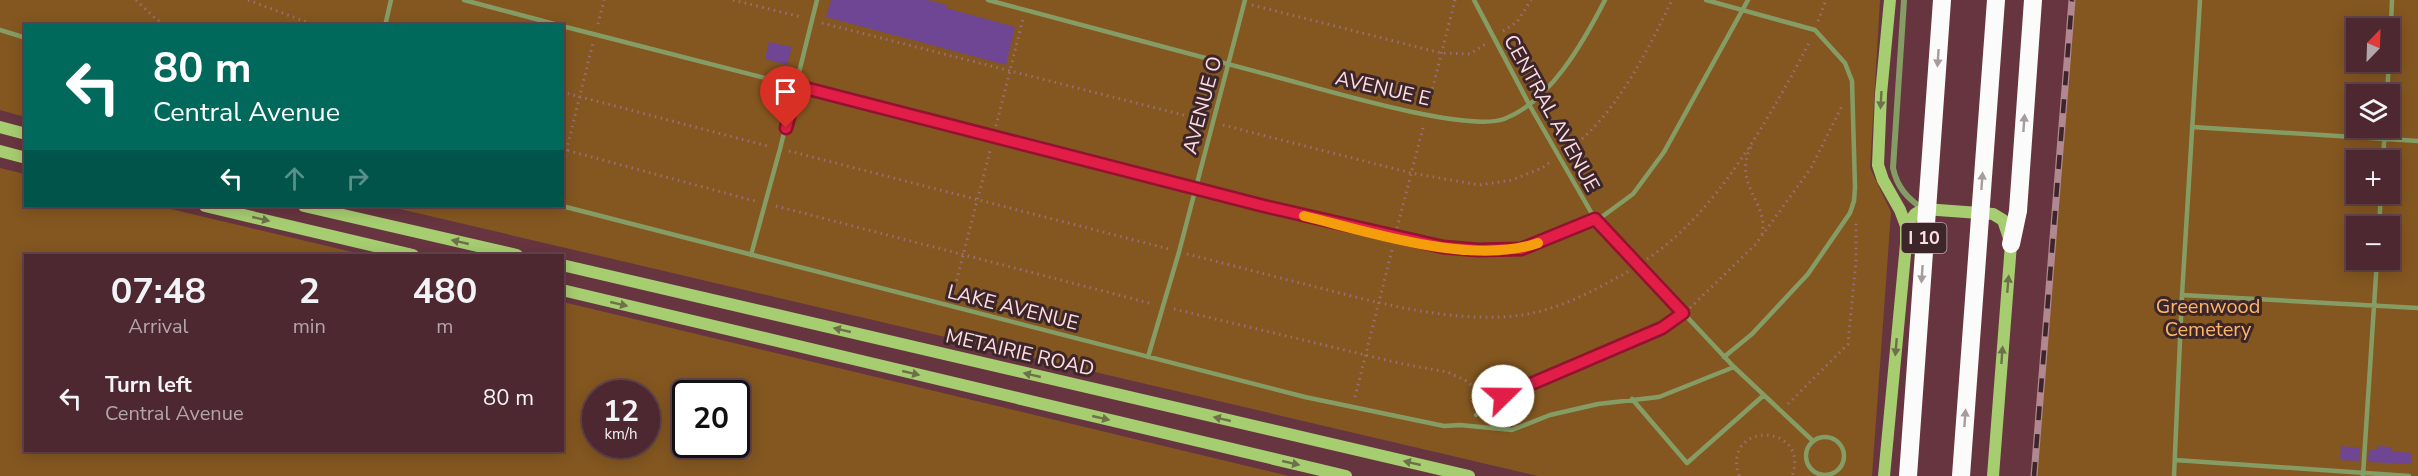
<!DOCTYPE html>
<meta charset="utf-8">
<style>
:root{--surface:#4d2830;--page:#543038;--text:#f1f3f6;--muted:#b3a6ab;--line:#64444c}
body{margin:0;font-family:"Nunito Sans",sans-serif;background:var(--page);color:var(--text);height:100vh;display:flex;flex-direction:column;font-size:22px;white-space:nowrap}
*{box-sizing:border-box;margin:0}
p{font-size:20px;color:var(--muted)}
.icon{flex:none;width:33px;height:33px;fill:none;stroke:currentColor;stroke-width:2;stroke-linecap:round;stroke-linejoin:round}
.map{position:relative;flex:1;overflow:hidden}
.panel{position:absolute;left:24px;top:254px;width:540px;height:198px;display:flex;flex-direction:column;background:var(--surface);border-radius:0px;box-shadow:0 3px 15px #0003,0 0 0 2px var(--line)}
.panel>*{flex:none}
.guide{position:absolute;left:24px;top:24px;width:540px;height:183px;border-radius:0px;box-shadow:0 3px 15px #0003,0 0 0 2px var(--line);background:#00695c;color:#fff;overflow:hidden}
.needle{width:39px;rotate:23deg}
.controls{position:absolute;left:2346px;top:18px;display:grid;gap:12px}
.controls a{display:grid;place-items:center;width:54px;height:54px;border-radius:0px;background:var(--surface);box-shadow:0 3px 15px #0003,0 0 0 2px var(--line);font-size:30px}
.speed{position:absolute;left:582px;top:380px;display:flex;gap:12px;font-size:30px;font-weight:700;text-align:center}
.speed>*{display:grid;place-content:center;width:78px;height:78px;border-radius:50%;background:var(--surface);box-shadow:0 3px 15px #0003,0 0 0 2px var(--line);line-height:1}
.speed small{font-size:15px;font-weight:400}
.speed .limit{border:3px solid #111;border-radius:9px;background:#fff;color:#111}
.pin{position:absolute;display:grid;place-items:center;width:51px;height:51px;color:#fff;margin:-62px -26px;border-radius:50% 50% 50% 0;rotate:-45deg;box-shadow:0 0 6px #0007}
.pin .icon{rotate:45deg}
.me{position:absolute;width:66px;margin:-33px;rotate:68deg;stroke-linejoin:round;filter:drop-shadow(0 0 4px #0008)}
.turn{display:flex;align-items:center;gap:21px;height:126px;padding:0 30px;font-size:27px}
.turn .icon{width:78px;height:78px;stroke-width:2.5}
.turn b{display:block;font-size:42px;line-height:51px}
.lanes{display:flex;align-items:center;height:57px;padding:0 30px;background:#0003;justify-content:center;gap:30px;direction:ltr}
.lanes .off{opacity:.35}
.eta{display:flex;justify-content:space-evenly;align-items:center;height:102px;text-align:center}
.eta b{font-size:36px;font-weight:700;line-height:42px}
ul{padding:0;list-style:none}
li{display:flex;align-items:center;gap:18px;height:84px;padding:0 30px}
li div{flex:1}
li b{display:block;font-size:22px}
li em{font-style:normal}
.map>svg:first-child{display:block}
.green{fill:#845720;fill-rule:evenodd}
.building{fill:#6f4693}
.lines{fill:none;stroke-linecap:round;stroke-linejoin:round}
.path{stroke:#9a6e77;stroke-width:3;stroke-dasharray:1.5 4.5;stroke-linecap:butt}
.lane{stroke:#859d65;stroke-width:4.5}
.street{stroke:#859d65;stroke-width:6}
.secondary{stroke:#a7cd71;stroke-width:12}
.highway{stroke:#fbfbfb;stroke-width:18}
.rail-casing{stroke:#b18890;stroke-width:7}
.rail{stroke:#3d262a;stroke-width:4.5;stroke-dasharray:14;stroke-linecap:butt}
.oneway{fill:#a69b9d}
.oneway2{fill:#6d714a}
.route-casing{stroke:#92132f;stroke-width:15}
.route{stroke:#e11d48;stroke-width:10}
.slow{stroke:#f59e0b;stroke-width:10}
.labels{text-anchor:middle;stroke-width:6;stroke-linejoin:round;paint-order:stroke}
.shield{fill:#3d262a;stroke:#c4a7ac;stroke-width:1.5}
.shield-label{font-size:18px;font-weight:bold;fill:#fedee3}
.street-label{font-size:20px;fill:#fedee3;stroke:#3d262a}
.park-label{font-size:20px;fill:#fcb668;stroke:#3d262a}
</style>
<div class="map">
<svg width="2418" height="476" viewBox="0 0 2418 476">
<rect width="100%" height="100%" fill="#673540"/>
<!-- green -->
<path class="green" d="M0,0H1880L1870,168L1891,212L1872,476H1538L387,206H562V26H26L25,117L0,110Z
M2072,0H2418V476H2034ZM2356,28H2390V62H2356ZM2356,94H2390V128H2356ZM2356,160H2390V194H2356ZM2356,226H2390V260H2356Z
M0,168L25,174L26,206H158L365,255H26V450H562L563,302L1289,476H0ZM596,393H646V444H596ZM686,393H736V444H686Z"/>
<!-- building -->
<path class="building" d="M831,0H928L947,5L946,8L1015,27L1006,65L826,17Z
M769,42L792,47L787,65L765,59Z
M2341,446L2360,448L2359,461L2340,460Z
M2377,446L2391,447V451L2412,453L2411,464L2368,462L2369,449L2377,450Z"/>
<g class="lines">
<!-- path -->
<path class="path" d="M136,0L156,19L168,26
M248,0L317,26
M733,0L801,17
M1252,5L1441,53L1470,54L1485,44
M1818,21L1826,0
M822,23L1203,120
M598,24L604,0
M1503,31L1517,22L1531,0
M562,92L771,147
M1428,106L1455,0
M1223,125L1411,173L1479,185L1512,180L1542,168L1550,162
M996,126L1023,19
M1751,147C1732,184 1769,202 1762,234
M562,149L755,201
M1568,150C1615,117 1648,50 1672,0
M789,151L1169,249
M562,168L593,43
M776,206L1153,304
M1397,228L1424,124
M1187,254C1231,265 1276,277 1320,288C1383,304 1449,322 1514,316C1555,312 1594,291 1629,271
M1647,259C1716,214 1772,114 1810,41
M952,298L991,147
M1690,308L1756,244L1811,168L1842,106
M1174,309L1403,364L1447,372L1465,380L1475,388L1482,400
M1355,397L1393,246
M1788,404L1848,344L1856,261V223
M1830,474L1831,476
M1739,476C1721,420 1811,423 1792,476"/>
<!-- lane -->
<path class="lane" d="M464,0L562,26
M988,0C1083,25 1178,51 1273,76C1319,88 1465,133 1504,119C1550,102 1584,41 1605,0
M1474,0L1530,106L1595,219L1734,367L1813,441
M1706,0L1815,30L1845,63L1852,81L1855,187L1854,201L1850,213L1808,274L1752,334L1724,357
M385,26L391,0
M562,26L1264,206L1442,247L1478,250L1521,249L1603,216L1633,194L1664,152L1748,0
M0,30L26,38
M2390,46L2392,0
M2387,94L2389,62
M2192,127L2418,141
M2383,160L2385,128
M562,206L1305,397L1444,426L1460,425L1512,430L1550,415L1598,404L1659,397L1734,367
M2379,226L2381,194
M751,255L780,149L817,0
M2182,295L2418,308
M1148,357L1179,252L1245,0
M1632,399L1687,463L1764,395
M1476,415L1503,396L1662,328L1683,313
M1806 456a19 19 0 1 1 38 0a19 19 0 1 1-38 0Z
M2175,460L2409,476
M2363,475L2377,260
M2174,476L2182,295L2200,0"/>
<!-- street -->
<path class="street" d="M1904,0L1893,168C1897,187 1907,198 1923,209"/>
<!-- secondary -->
<path class="secondary" d="M0,127L26,134
M0,151L26,158
M205,206L413,255
M304,206L517,255
M1906,226L1915,214L1924,209L1993,214L2003,220L2011,244L1993,476
M562,265L1469,476
M562,290L1346,476
M1884,476L1906,244V226L1900,210L1883,180L1878,165L1881,94L1890,0"/>
<!-- highway -->
<path class="highway" d="M2011,244L2018,211L2033,0
M1908,476L1942,0
M1961,476L1996,0"/>
<defs>
<path id="rail" d="M2034,476L2072,0"/>
</defs>
<!-- rail casing -->
<use href="#rail" class="rail-casing"/>
<!-- rail -->
<use href="#rail" class="rail"/>
</g>
<!-- one-way arrows -->
<defs><path id="oneway-solid" d="M-6-.8H1V-3.2L6.5 0L1 3.2V.8H-6Z" transform="scale(1.5)"/></defs>
<g class="oneway">
<use href="#oneway-solid" transform="translate(1938 58) rotate(94)"/>
<use href="#oneway-solid" transform="translate(2024 123) rotate(-86)"/>
<use href="#oneway-solid" transform="translate(1982 181) rotate(-86)"/>
<use href="#oneway-solid" transform="translate(1922 274) rotate(94)"/>
<use href="#oneway-solid" transform="translate(1965 418) rotate(-86)"/>
</g>
<g class="oneway2">
<use href="#oneway-solid" transform="translate(1881 100) rotate(93)"/>
<use href="#oneway-solid" transform="translate(261 219) rotate(13)"/>
<use href="#oneway-solid" transform="translate(460 242) rotate(-167)"/>
<use href="#oneway-solid" transform="translate(2008 284) rotate(-85)"/>
<use href="#oneway-solid" transform="translate(619 304) rotate(13)"/>
<use href="#oneway-solid" transform="translate(842 330) rotate(-167)"/>
<use href="#oneway-solid" transform="translate(1896 347) rotate(95)"/>
<use href="#oneway-solid" transform="translate(2002 355) rotate(-86)"/>
<use href="#oneway-solid" transform="translate(911 373) rotate(13)"/>
<use href="#oneway-solid" transform="translate(1032 375) rotate(-167)"/>
<use href="#oneway-solid" transform="translate(1101 418) rotate(13)"/>
<use href="#oneway-solid" transform="translate(1222 419) rotate(-167)"/>
<use href="#oneway-solid" transform="translate(1291 463) rotate(13)"/>
<use href="#oneway-solid" transform="translate(1412 463) rotate(-167)"/>
</g>
<g class="lines">
<defs>
<path id="route" d="M786,128L797,86L1264,206L1443,247L1478,250L1521,249L1595,219L1683,313L1662,328L1503,396"/>
</defs>
<!-- route casing -->
<use href="#route" class="route-casing"/>
<!-- route -->
<use href="#route" class="route"/>
<!-- slow -->
<path class="slow" d="M1304,216C1370,232 1472,266 1538,243"/>
</g>
<g class="labels">
<!-- shield labels -->
<rect class="shield" x="1901.5" y="223" width="45" height="30" rx="4.5"/>
<g class="shield-label">
<text x="1924" y="244">I 10</text>
</g>
<!-- street labels -->
<g class="street-label">
<text transform="translate(1383 88) rotate(13)" y="7">AVENUE E</text>
<text transform="translate(1202 105) rotate(-75)" y="7">AVENUE O</text>
<text transform="translate(1552 113) rotate(61)" y="7">CENTRAL AVENUE</text>
<text transform="translate(1013 307) rotate(14)" y="7">LAKE AVENUE</text>
<text transform="translate(1020 352) rotate(13)" y="7">METAIRIE ROAD</text>
</g>
<!-- park labels -->
<g class="park-label">
<text x="2208" y="313">Greenwood<tspan x="2208" dy="23">Cemetery</tspan></text>
</g>
</g>
</svg>
<div class="controls">
<a><svg class="needle" viewBox="-14 -14 28 28"><path d="M0-13l5 13h-10z" fill="#e53935"/><path d="M0 13l5-13h-10z" fill="#b3a6ab"/></svg></a>
<a><svg class="icon" aria-label="layers" viewBox="0 0 24 24"><path d="M12 4l9 5-9 5-9-5zM3 14l9 5 9-5"/></svg></a>
<a>+</a>
<a>−</a>
</div>
<div class="speed"><div>12<small>km/h</small></div><div class="limit">20</div></div>
<div class="pin" style="left:786px;top:128px;background:#d93025"><svg class="icon" aria-label="arrive" viewBox="0 0 24 24"><path d="M6 21V4h12l-3 4 3 4H6"/></svg></div>
<svg class="me" style="left:1503px;top:396px" viewBox="-20 -20 40 40"><circle r="19" fill="#fff"/><path d="M0-13L10 11 0 6-10 11z" fill="#e11d48"/></svg>
<div class="guide">
<div class="turn"><svg class="icon" aria-label="left" viewBox="0 0 24 24"><path d="M17 20v-9H6M10 6l-5 5 5 5"/></svg><div><b>80 m</b>Central Avenue</div></div>
<div class="lanes"><svg class="icon" aria-label="left" viewBox="0 0 24 24"><path d="M17 20v-9H6M10 6l-5 5 5 5"/></svg><svg class="icon off" aria-label="ahead" viewBox="0 0 24 24"><path d="M12 20V5M6 11l6-6 6 6"/></svg><svg class="icon off" aria-label="right" viewBox="0 0 24 24"><path d="M7 20v-9h11M14 6l5 5-5 5"/></svg></div>
</div>
<section class="panel">
<div class="eta">
<div><b>07:48</b><p>Arrival</p></div>
<div><b>2</b><p>min</p></div>
<div><b>480</b><p>m</p></div>
</div>
<ul>
<li><svg class="icon" aria-label="left" viewBox="0 0 24 24"><path d="M17 20v-9H6M10 6l-5 5 5 5"/></svg><div><b>Turn left</b><p>Central Avenue</p></div><em>80 m</em></li>
</ul>
</section>
</div>
